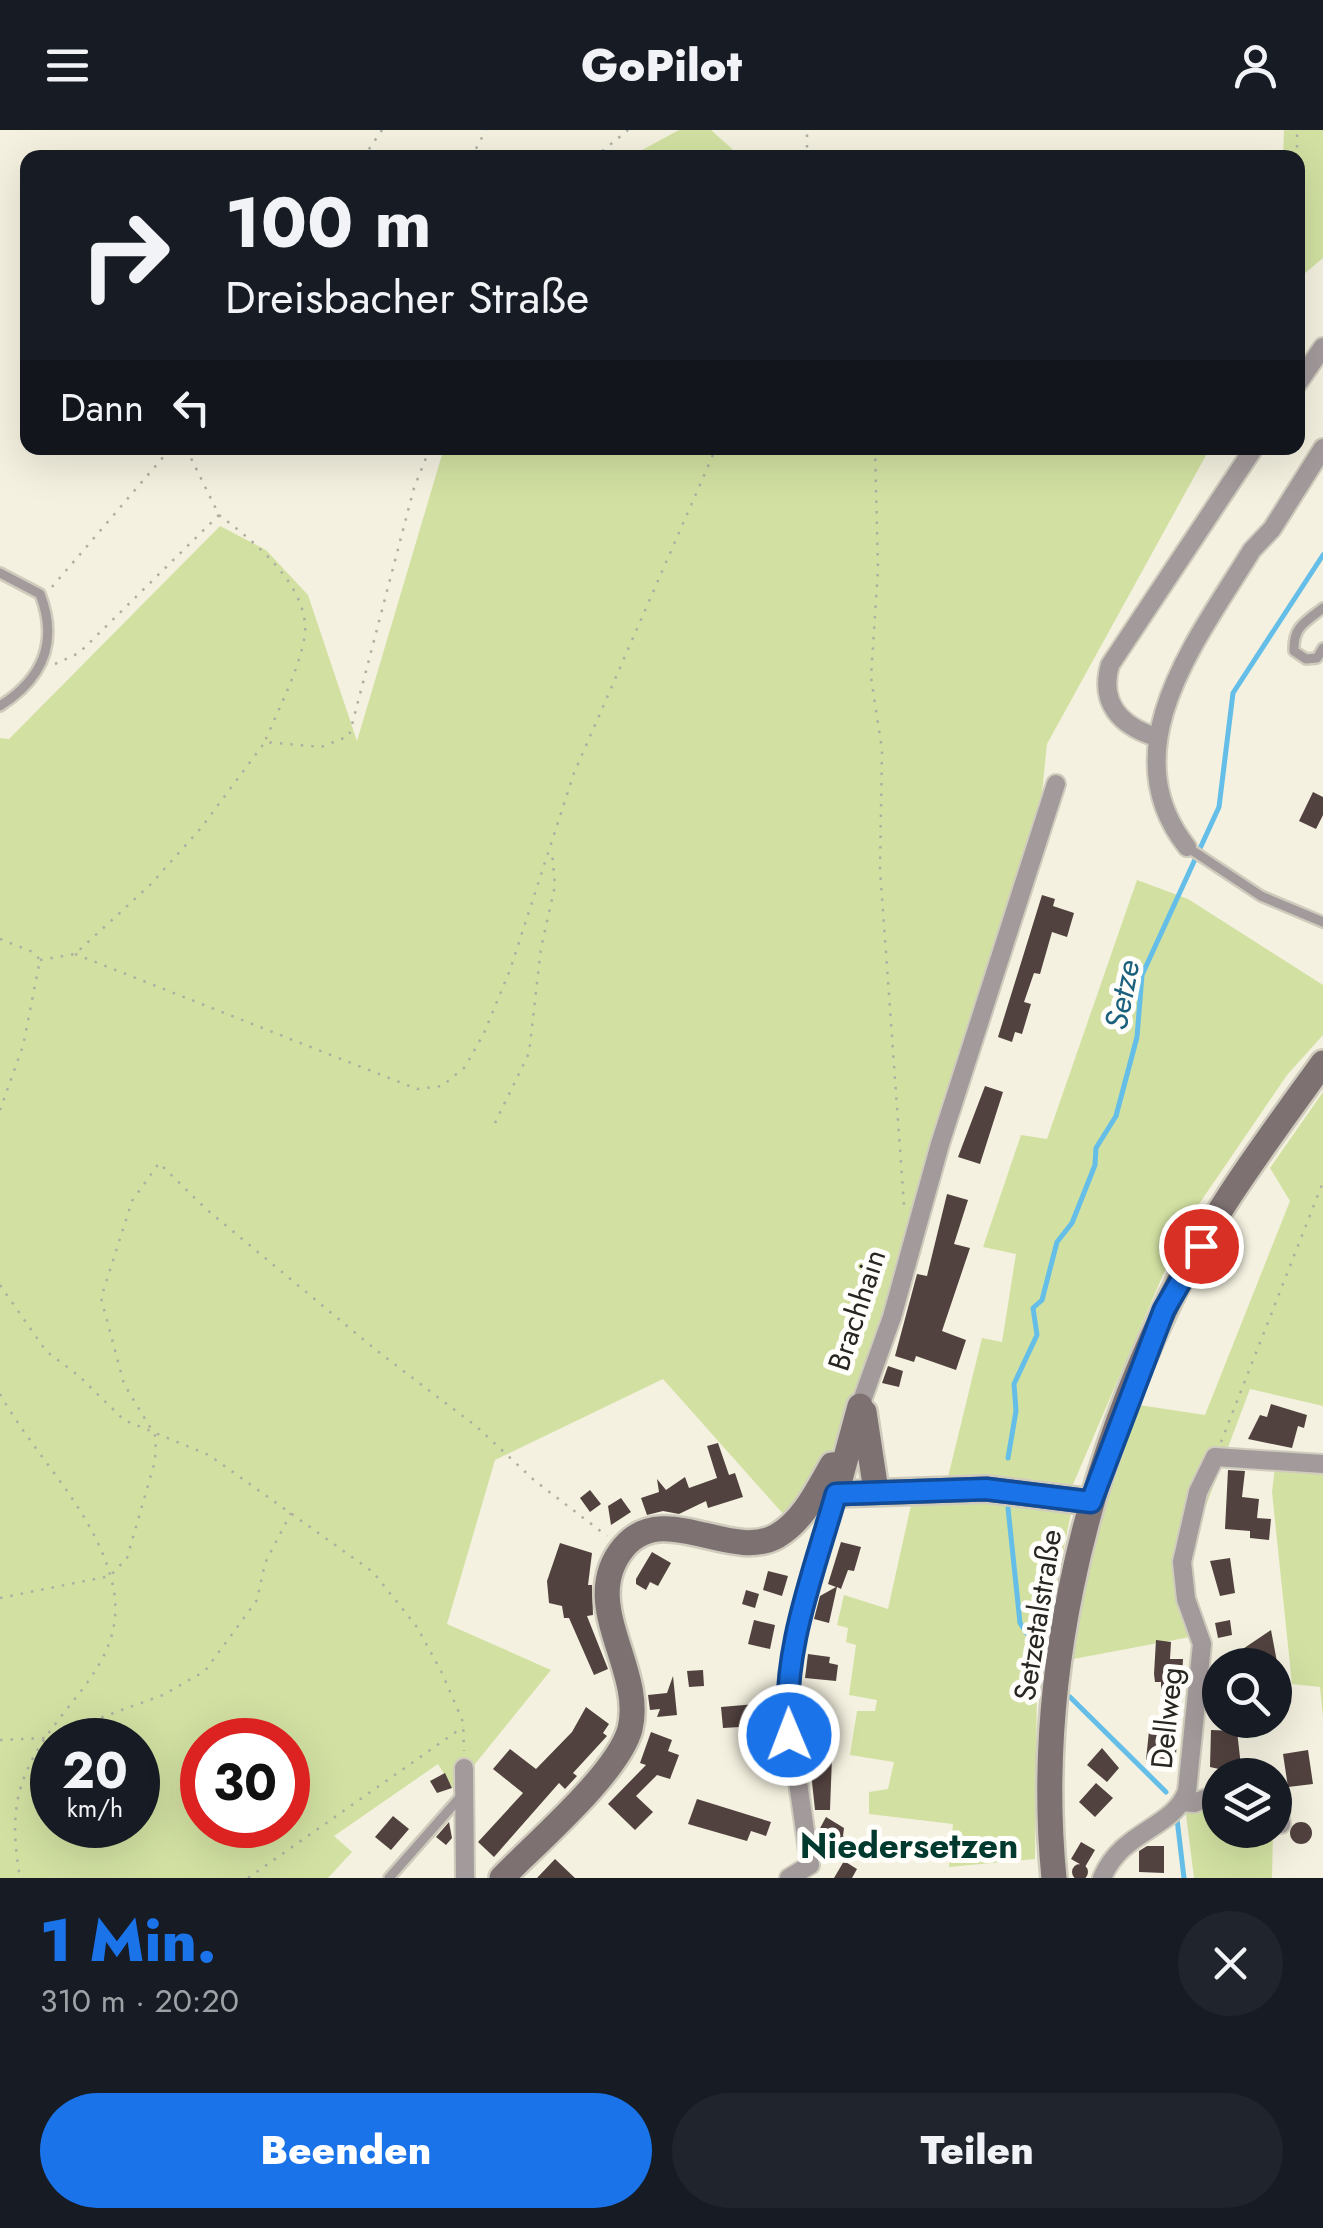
<!DOCTYPE html>
<html lang="de">
<meta charset="utf-8">
<style>
:root{--surface:#171b24;--page:#20242c;--text:#f1f3f6;--muted:#9ea1a6;--accent:#1a73e8}
body{margin:0;font-family:Jost,sans-serif;background:var(--page);color:var(--text);height:100vh;display:flex;flex-direction:column;font-size:38px;white-space:nowrap}
*{box-sizing:border-box;margin:0}
p{font-size:32px;color:var(--muted)}
.icon{flex:none;width:55px;height:55px;fill:none;stroke:currentColor;stroke-width:2;stroke-linecap:round;stroke-linejoin:round}
.map{position:relative;height:1748px;overflow:hidden}
.sheet{display:flex;flex-direction:column;background:var(--surface);flex:1}
.sheet>*{flex:none}
.guide{position:absolute;left:20px;top:20px;width:1285px;height:305px;border-radius:20px;box-shadow:0 10px 40px #0002;background:#171b24;color:var(--text);overflow:hidden}
.buttons{position:absolute;left:1202px;top:1518px;display:grid;gap:20px}
.buttons a{display:grid;place-items:center;width:90px;height:90px;border-radius:50%;background:var(--surface);box-shadow:0 10px 40px #0002;font-size:50px}
.speed{position:absolute;left:30px;top:1588px;display:flex;gap:20px;font-size:50px;font-weight:700;text-align:center}
.speed>*{display:grid;place-content:center;width:130px;height:130px;border-radius:50%;background:var(--surface);box-shadow:0 10px 40px #0002;line-height:1}
.speed small{font-size:25px;font-weight:400}
.speed .limit{border:15px solid #d22;background:#fff;color:#111}
.pin{position:absolute;display:grid;place-items:center;width:85px;height:85px;color:#fff;margin:-42px;border:5px solid #fff;border-radius:50%;box-shadow:0 2px 10px #0007}
.me{position:absolute;width:110px;margin:-55px;rotate:359deg;stroke-linejoin:round;filter:drop-shadow(0 0 8px #0008)}
.turn{display:flex;align-items:center;gap:35px;height:210px;padding:0 40px;font-size:45px}
.turn .icon{width:130px;height:130px;stroke-width:2.5}
.turn b{display:block;font-size:70px;line-height:85px}
.then{display:flex;align-items:center;height:95px;padding:0 40px;background:#0003;gap:20px;font-size:38px}
.round{display:grid;place-items:center;flex:none;width:105px;height:105px;border-radius:52px;background:var(--page)}
.overview{display:flex;align-items:center;justify-content:space-between;height:170px;padding:0 40px}
h1{font-size:60px;font-weight:800;line-height:75px;color:var(--accent)}
.action{display:flex;gap:20px;margin-top:auto;padding:20px 40px}
.action a{flex:1;height:115px;border-radius:60px;background:var(--accent);color:#fff;font-size:40px;font-weight:800;line-height:115px;text-align:center}
.action a+a{background:var(--page);color:var(--text)}
header{display:flex;justify-content:space-between;align-items:center;height:130px;padding:0 40px;background:var(--surface);font-size:45px;font-weight:800}
.map>svg:first-child{display:block}
.green{fill:#d2e1a2;fill-rule:evenodd}
.lines{fill:none;stroke-linecap:round;stroke-linejoin:round}
.stream{stroke:#64bee7;stroke-width:5}
.building{fill:#52423f}
.lane-casing{stroke:#cfccbd;stroke-width:14}
.street-casing{stroke:#cfccbd;stroke-width:22}
.secondary-casing{stroke:#cfccbd;stroke-width:30}
.path{stroke:#b0aea1;stroke-width:2.5;stroke-dasharray:2.5 8;stroke-linecap:butt}
.lane{stroke:#a39a9b;stroke-width:9}
.street{stroke:#a39a9b;stroke-width:18}
.secondary{stroke:#7d7172;stroke-width:25}
.route-casing{stroke:#114b97;stroke-width:25}
.route{stroke:#1a73e8;stroke-width:18}
.labels{text-anchor:middle;stroke-width:10;stroke-linejoin:round;paint-order:stroke}
.street-label{font-size:30px;fill:#272620;stroke:#fffefb}
.water-label{font-size:32px;font-style:italic;fill:#1b607c;stroke:#fffefb}
.quarter-label{font-size:35px;font-weight:bold;fill:#00392d;stroke:#fffefb}
</style>
<header><svg class="icon" aria-label="menu" viewBox="0 0 24 24"><path d="M4 6h16M4 12h16M4 18h16"/></svg>GoPilot<svg class="icon" aria-label="person" viewBox="0 0 24 24"><circle cx="12" cy="8" r="4"/><path d="M4 21q1-7 8-7t8 7"/></svg></header>
<div class="map">
<svg width="1323" height="1748" viewBox="0 0 1323 1748">
<rect width="100%" height="100%" fill="#f4f1e0"/>
<!-- green -->
<path class="green" d="M679,0H711L741,27H629Z
M1284,0H1323V128L1298,149V28L1283,27Z
M444,318H1210L1047,614L1037,712L885,1189L831,1323L785,1386L663,1249L495,1330L447,1494L551,1540L454,1660L438,1634L334,1706L352,1722L328,1748H0V608L9,609L220,396L266,420L308,465L357,611ZM52,1610H138V1695H52ZM202,1610H288V1695H202Z
M1137,750L1188,769L1323,855V905L1287,945L1184,1096L1071,1359L948,1347L982,1208L1002,1212L1016,1124L983,1117L1021,1005L1047,1009Z
M1323,962V1276L1250,1259L1187,1426L1190,1507L1068,1530L1100,1393L1139,1275L1205,1285L1290,1071L1270,1038Z
M1276,1328L1323,1330V1587L1320,1557L1292,1554L1272,1362Z
M913,1366L999,1371L1071,1383L1037,1551L1035,1729L949,1737L953,1694L869,1684V1662L888,1659L894,1632L850,1625L857,1581H875L877,1570L849,1565L856,1515L846,1512L848,1498L837,1495L844,1465L888,1479Z
M1220,1673V1700H1273L1272,1748H1194L1186,1684Z"/>
<g class="lines">
<!-- stream -->
<path class="stream" d="M1008,1328L1016,1281L1014,1254L1037,1205L1033,1178L1042,1170L1057,1112L1072,1093L1095,1035L1096,1018L1116,986L1137,907L1142,845L1219,677L1233,563L1323,425
M1008,1378L1020,1493L1037,1519
M1070,1567L1166,1662
M1177,1689L1184,1748"/>
</g>
<!-- building -->
<path class="building" d="M1313,662L1323,667V685L1316,699L1299,691Z
M1042,765L1055,769L1053,776L1074,783L1067,807L1052,802L1040,844L1034,843L1024,872L1031,874L1022,904L1015,902L1012,912L998,907Z
M985,956L1003,962L980,1034L958,1027Z
M947,1064L968,1070L954,1114L970,1118L942,1201L966,1210L956,1240L916,1226L914,1232L895,1226L917,1144L927,1146Z
M888,1236L903,1241L899,1257L882,1253Z
M1271,1274L1307,1285L1304,1298L1298,1296L1292,1318L1248,1309L1260,1285L1267,1287Z
M718,1313L729,1345L735,1343L743,1367L708,1378L706,1371L679,1384L663,1381L647,1385L641,1368L659,1362L657,1349L666,1360L685,1347L689,1358L717,1348L707,1316Z
M1228,1340L1245,1341L1242,1367L1259,1369L1257,1388L1271,1389L1269,1410L1250,1408V1401L1225,1399Z
M590,1360L601,1374L590,1382L580,1368Z
M621,1368L631,1382L611,1395L608,1376Z
M841,1412L861,1417L854,1441L848,1440L841,1459L837,1457L829,1493L814,1489L820,1466L836,1457L828,1454Z
M560,1413L592,1423L588,1455H592L593,1485L587,1486L608,1539L594,1545L569,1488H564L562,1476L549,1473L547,1451Z
M652,1422L671,1433L658,1456L650,1452L646,1460L636,1454V1449Z
M1230,1428L1235,1463L1220,1466L1210,1431Z
M768,1441L788,1446L782,1466L763,1460Z
M746,1460L759,1464L755,1478L742,1474Z
M754,1490L775,1495L770,1519L748,1514Z
M1230,1490L1232,1505L1218,1508L1215,1493Z
M1271,1500L1277,1532L1219,1535Z
M1156,1510L1171,1512L1170,1529H1183L1181,1568L1161,1567V1552H1155L1154,1544Z
M808,1524L830,1527L829,1533L838,1535L836,1551L805,1548Z
M703,1540L704,1556L689,1557L687,1541Z
M673,1546L677,1585L657,1587L660,1579L650,1580L648,1565L667,1563Z
M756,1574L757,1596L723,1598L721,1577Z
M804,1576H824V1600H833L830,1680H815Z
M586,1577L609,1594L603,1603L607,1606L573,1643L577,1646L565,1659L559,1653L494,1727L478,1712L523,1663L493,1639L510,1619L536,1639L572,1602Z
M1211,1600L1237,1601L1241,1636L1228,1637V1641L1210,1637Z
M1149,1601L1178,1604L1175,1633L1146,1630Z
M651,1602L672,1610L668,1621L679,1625L670,1649L657,1645L636,1666L653,1682L635,1700L608,1674L646,1635L640,1633Z
M1102,1618L1119,1638L1107,1652L1087,1635Z
M1308,1620L1313,1654L1288,1657L1283,1624Z
M445,1643L452,1658L437,1663L430,1651Z
M1096,1653L1113,1668L1095,1687L1079,1672Z
M697,1669L771,1692L766,1706L751,1701L747,1711L688,1694Z
M393,1686L409,1699L391,1720L375,1707Z
M826,1687L844,1698L843,1706L863,1717L855,1731L819,1711L818,1702Z
M1290 1703a11 11 0 1 1 22 0a11 11 0 1 1-22 0Z
M449,1692L452,1708L446,1715L436,1707Z
M1081,1712L1095,1720L1085,1737L1071,1729Z
M1147,1716H1164V1743L1139,1742V1721Z
M555,1729L575,1748H537Z
M844,1731L857,1739L852,1748H834Z
M1072 1742a8 8 0 1 1 16 0a8 8 0 1 1-16 0Z"/>
<g class="lines">
<defs>
<path id="lane" d="M0,443L40,464C59,513 42,549 0,576
M1323,478C1305,492 1293,497 1294,521L1306,529L1317,528L1323,518
M1187,717L1261,766L1323,792
M389,1748L463,1664"/>
<path id="street" d="M1298,253L1323,217
M1156,607C1121,596 1099,574 1110,535L1254,318
M1187,717C1109,618 1199,507 1252,420L1272,399L1323,318
M860,1276L892,1187L940,1014L1056,654
M464,1638L465,1748
M1275,1659L1281,1694
M1182,1672L1194,1673L1220,1663
M810,1735L786,1570L796,1507L836,1364
M789,1748L810,1735
M1102,1748C1122,1700 1173,1699 1187,1661L1202,1514L1186,1469L1182,1432L1198,1362L1215,1327L1323,1334"/>
<path id="secondary" d="M860,1276L836,1364L986,1359L1091,1372
M864,1282L876,1361
M502,1748C536,1713 618,1643 630,1599C645,1538 577,1473 624,1417C664,1370 731,1432 777,1406C803,1391 817,1361 832,1335L843,1334
M1054,1748C1035,1555 1082,1356 1164,1182C1205,1093 1266,1012 1323,933"/>
</defs>
<!-- lane casing -->
<use href="#lane" class="lane-casing"/>
<!-- street casing -->
<use href="#street" class="street-casing"/>
<!-- secondary casing -->
<use href="#secondary" class="secondary-casing"/>
<!-- path -->
<path class="path" d="M363,28L382,0
M471,28L486,0
M594,28L628,0
M807,28V0
M1297,28V0
M1298,83V115
M875,318L878,439L871,547L882,620L880,739L904,1075
M219,385C252,410 300,448 305,493C308,523 277,582 265,611
M52,457L171,318
M55,534L79,523L219,385L186,318
M0,809L33,822L40,830L23,916L0,980
M75,824L417,959L442,956L465,937L484,903L510,840L574,643L716,318
M40,830L75,824L150,755L201,698L265,612L321,617L349,606L414,358L430,318
M495,993L529,923L541,818L555,756L552,721
M0,1155L46,1221L79,1246L124,1290L209,1325L373,1442L417,1497L442,1543L463,1592L464,1621
M0,1264C34,1325 92,1378 111,1448C135,1534 54,1573 26,1643C11,1678 14,1711 20,1748
M1221,1312L1323,1052
M0,1468L110,1446L127,1428L155,1331L156,1307L124,1254L101,1168L132,1071L159,1033L206,1079L376,1220L477,1297L535,1351L607,1406
M0,1610L45,1608L163,1565L205,1541L257,1470L265,1433L291,1383
M248,1748L463,1597"/>
<!-- lane -->
<use href="#lane" class="lane"/>
<!-- street -->
<use href="#street" class="street"/>
<!-- secondary -->
<use href="#secondary" class="secondary"/>
</g>
<g class="lines">
<defs>
<path id="route" d="M789,1605C781,1523 814,1442 836,1364L986,1359L1091,1372L1164,1180L1201,1116"/>
</defs>
<!-- route casing -->
<use href="#route" class="route-casing"/>
<!-- route -->
<use href="#route" class="route"/>
</g>
<g class="labels">
<!-- street labels -->
<g class="street-label">
<text transform="translate(857 1180) rotate(-72)" y="10">Brachhain</text>
<text transform="translate(1038 1485) rotate(-81)" y="10">Setzetalstraße</text>
<text transform="translate(1167 1588) rotate(-84)" y="10">Dellweg</text>
</g>
<!-- water labels -->
<g class="water-label">
<text transform="translate(1122 865) rotate(-79)" y="11">Setze</text>
</g>
<!-- quarter labels -->
<g class="quarter-label">
<text x="909" y="1728">Niedersetzen</text>
</g>
</g>
</svg>
<div class="buttons">
<a><svg class="icon" aria-label="search" viewBox="0 0 24 24"><circle cx="10" cy="10" r="6"/><path d="M15 15l6 6"/></svg></a>
<a><svg class="icon" aria-label="layers" viewBox="0 0 24 24"><path d="M12 4l9 5-9 5-9-5zM3 14l9 5 9-5"/></svg></a>
</div>
<div class="speed"><div>20<small>km/h</small></div><div class="limit">30</div></div>
<div class="pin" style="left:1201px;top:1116px;background:#d93025"><svg class="icon" aria-label="arrive" viewBox="0 0 24 24"><path d="M6 21V4h12l-3 4 3 4H6"/></svg></div>
<svg class="me" style="left:789px;top:1605px" viewBox="-20 -20 40 40"><circle r="17" fill="#1a73e8" stroke="#fff" stroke-width="3"/><path d="M0-11L8 9 0 5-8 9z" fill="#fff"/></svg>
<div class="guide">
<div class="turn"><svg class="icon" aria-label="right" viewBox="0 0 24 24"><path d="M7 20v-9h11M14 6l5 5-5 5"/></svg><div><b>100 m</b>Dreisbacher Straße</div></div>
<div class="then">Dann<svg class="icon" aria-label="left" viewBox="0 0 24 24"><path d="M17 20v-9H6M10 6l-5 5 5 5"/></svg></div>
</div>
</div>
<section class="sheet">
<div class="overview"><div><h1>1 Min.</h1><p>310 m · 20:20</p></div><a class="round"><svg class="icon" aria-label="close" viewBox="0 0 24 24"><path d="M6 6l12 12M18 6L6 18"/></svg></a></div>
<div class="action"><a>Beenden</a><a>Teilen</a></div>
</section>
